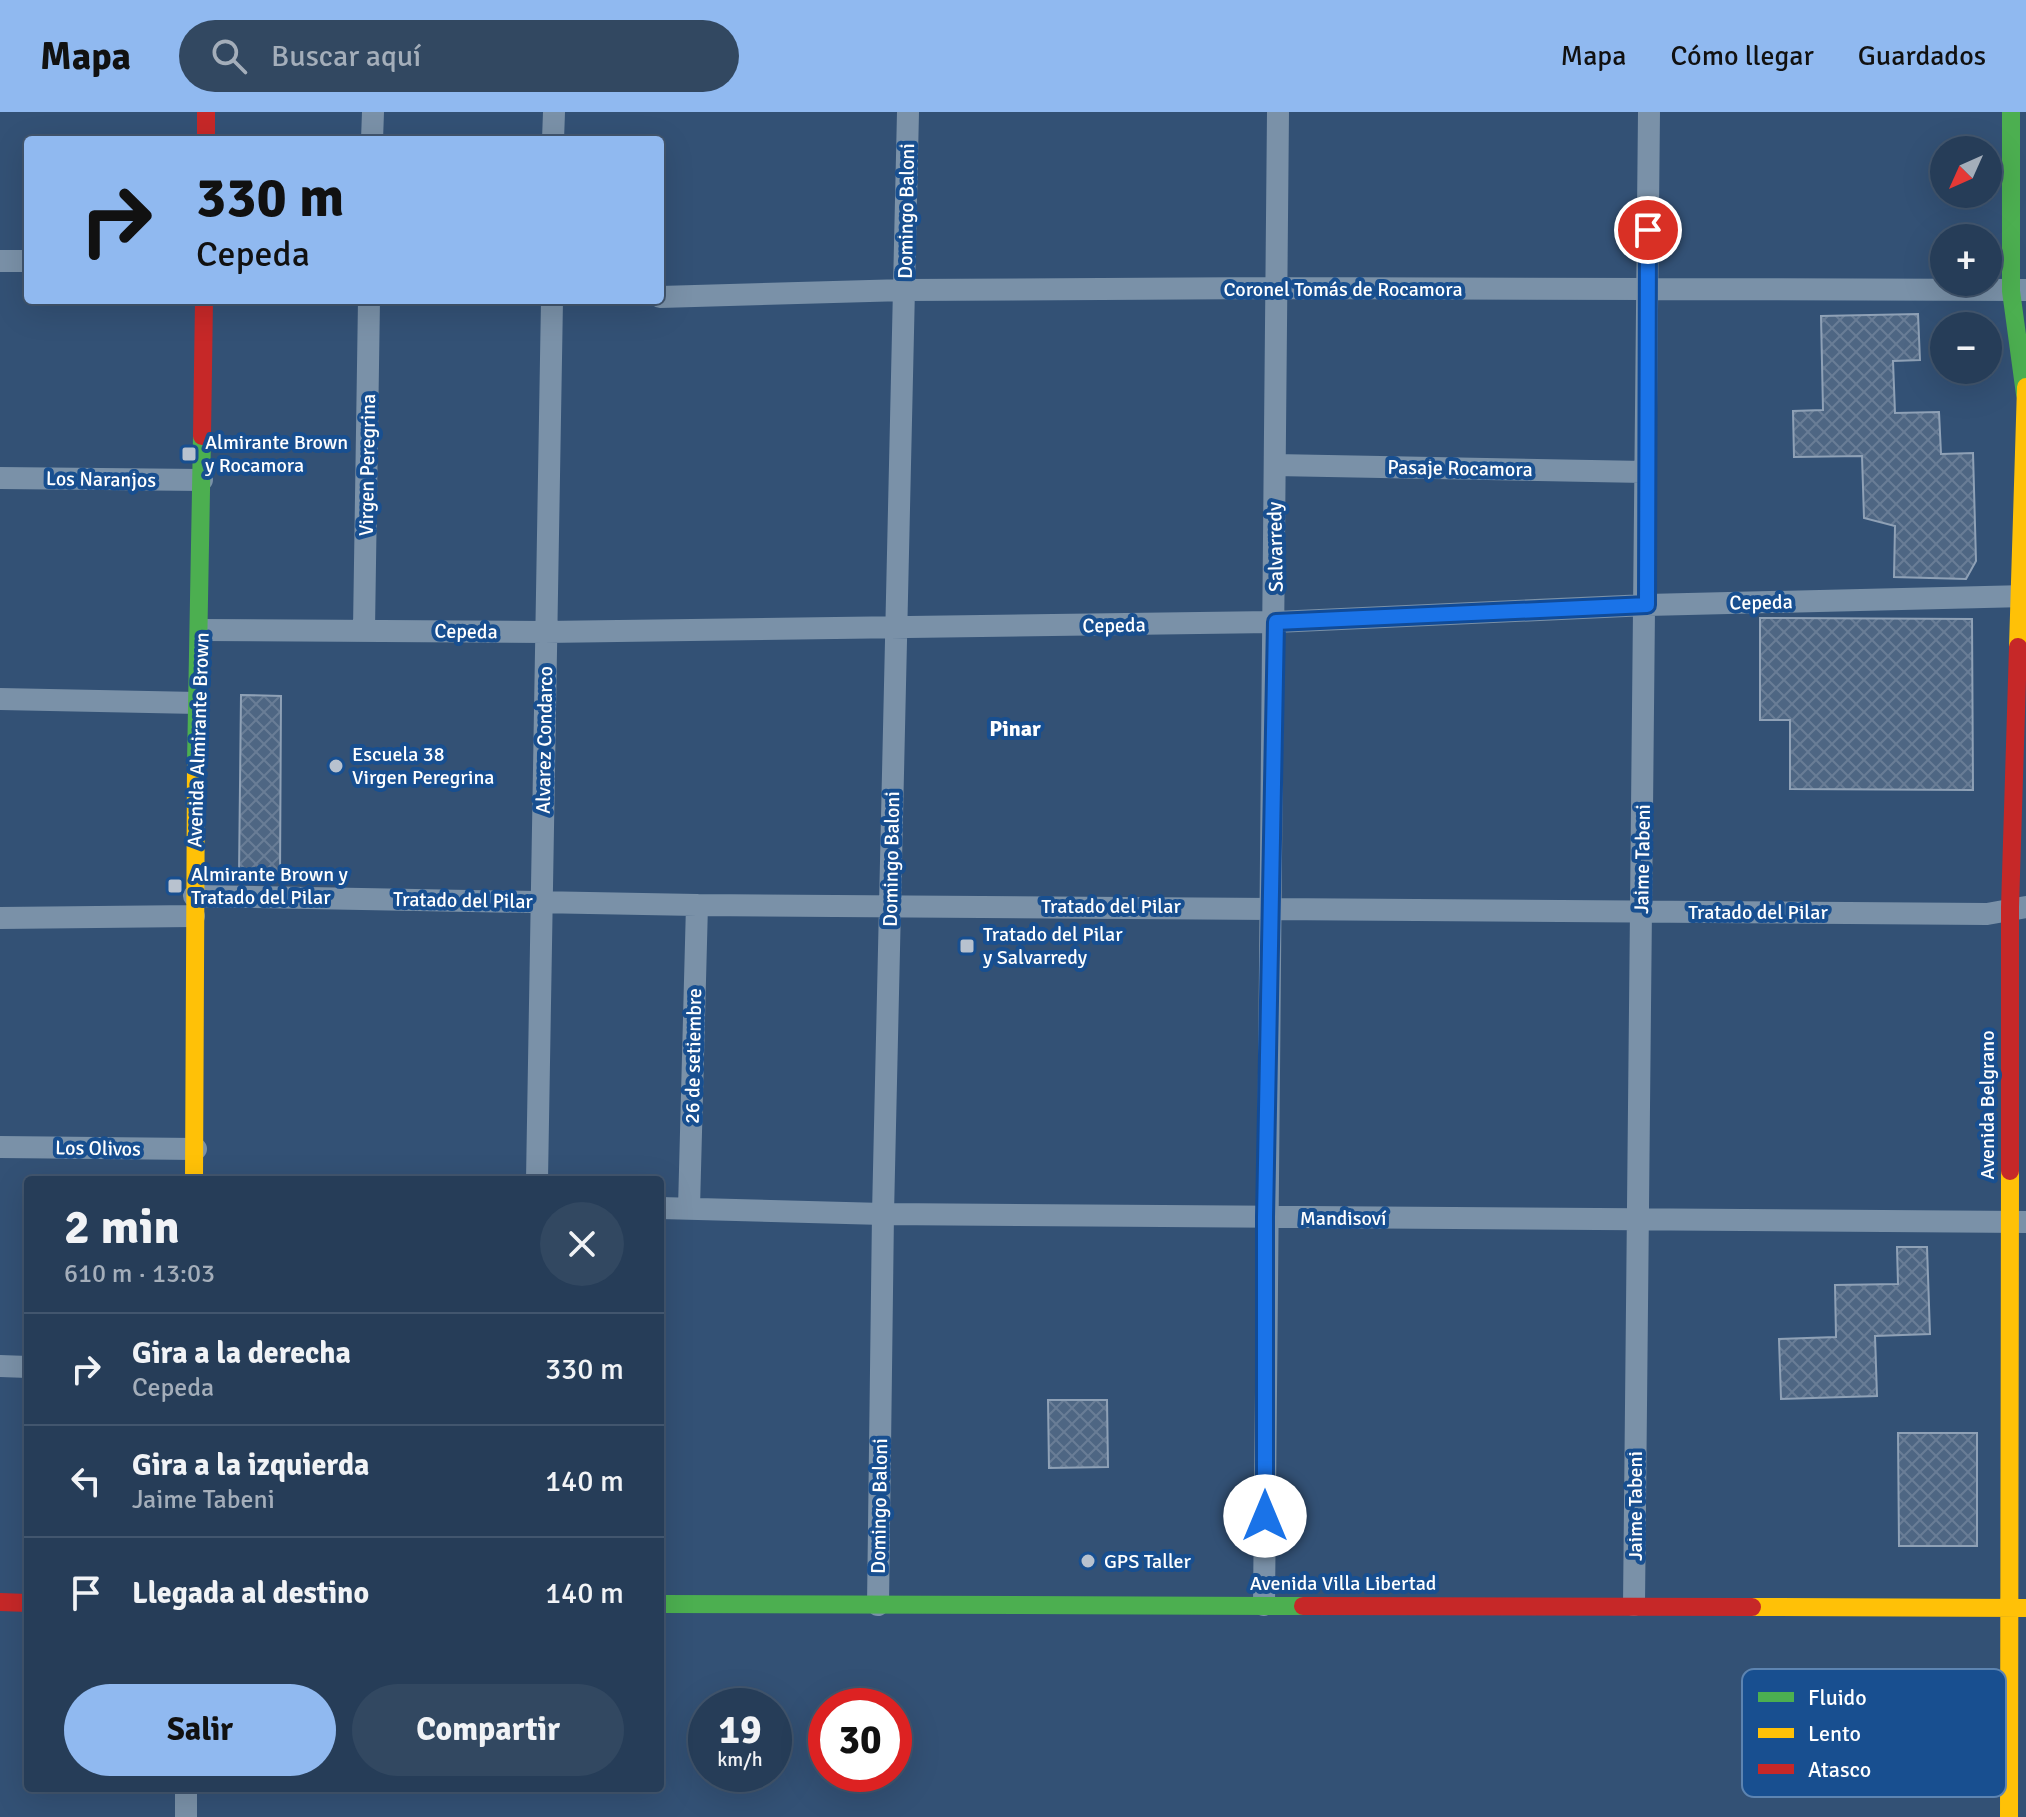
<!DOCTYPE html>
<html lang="es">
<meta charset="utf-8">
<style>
:root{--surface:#263d58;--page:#324861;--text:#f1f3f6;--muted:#a4aeba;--line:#42566e;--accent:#90b9f0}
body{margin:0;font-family:Signika,sans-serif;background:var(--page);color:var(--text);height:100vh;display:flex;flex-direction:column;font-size:30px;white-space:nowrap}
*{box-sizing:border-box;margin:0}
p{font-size:26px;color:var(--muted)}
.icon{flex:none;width:44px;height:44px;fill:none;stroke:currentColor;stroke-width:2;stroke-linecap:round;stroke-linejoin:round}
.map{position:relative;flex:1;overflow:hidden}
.drawer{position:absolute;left:24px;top:1064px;width:640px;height:616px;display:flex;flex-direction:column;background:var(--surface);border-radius:8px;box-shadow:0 8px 32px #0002,0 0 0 2px var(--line)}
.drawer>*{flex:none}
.banner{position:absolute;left:24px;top:24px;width:640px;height:168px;border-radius:8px;box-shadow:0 8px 32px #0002,0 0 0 2px var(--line);background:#90b9f0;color:#111;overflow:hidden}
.needle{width:52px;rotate:225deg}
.buttons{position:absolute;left:1930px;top:24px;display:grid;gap:16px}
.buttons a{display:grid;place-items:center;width:72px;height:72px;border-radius:50%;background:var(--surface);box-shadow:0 8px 32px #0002,0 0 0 2px var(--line);font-size:40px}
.speed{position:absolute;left:688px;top:1576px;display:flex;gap:16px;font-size:40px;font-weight:700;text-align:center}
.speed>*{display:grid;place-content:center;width:104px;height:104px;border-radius:50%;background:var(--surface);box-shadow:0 8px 32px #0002,0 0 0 2px var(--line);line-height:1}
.speed small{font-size:20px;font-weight:400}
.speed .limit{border:12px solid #d22;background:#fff;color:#111}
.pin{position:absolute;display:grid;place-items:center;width:68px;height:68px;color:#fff;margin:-34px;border:4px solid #fff;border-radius:50%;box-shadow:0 2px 8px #0007}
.me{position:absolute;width:88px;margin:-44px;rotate:0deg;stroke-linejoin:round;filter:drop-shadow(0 0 6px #0008)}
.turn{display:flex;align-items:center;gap:28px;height:168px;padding:0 40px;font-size:36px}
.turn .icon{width:104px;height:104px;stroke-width:2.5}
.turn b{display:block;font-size:56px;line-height:68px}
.round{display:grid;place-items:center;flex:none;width:84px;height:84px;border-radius:42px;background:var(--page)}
.summary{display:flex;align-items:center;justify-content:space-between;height:136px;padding:0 40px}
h1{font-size:48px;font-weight:700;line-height:60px}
.cta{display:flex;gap:16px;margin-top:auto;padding:16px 40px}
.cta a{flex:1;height:92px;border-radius:48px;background:var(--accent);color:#111;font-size:32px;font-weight:700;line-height:92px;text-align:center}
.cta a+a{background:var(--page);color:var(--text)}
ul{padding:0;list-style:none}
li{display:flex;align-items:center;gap:24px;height:112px;padding:0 40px;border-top:2px solid var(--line)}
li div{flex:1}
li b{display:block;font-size:30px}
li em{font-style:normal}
header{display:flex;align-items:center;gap:48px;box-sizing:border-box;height:112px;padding:0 40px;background:var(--accent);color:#111}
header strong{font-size:38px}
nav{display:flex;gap:44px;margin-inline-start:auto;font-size:28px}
.search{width:560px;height:72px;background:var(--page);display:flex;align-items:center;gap:20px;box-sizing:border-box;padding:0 28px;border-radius:44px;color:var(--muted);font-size:30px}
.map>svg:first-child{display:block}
.building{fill:url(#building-cross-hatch);stroke:#8fa1b6;stroke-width:2}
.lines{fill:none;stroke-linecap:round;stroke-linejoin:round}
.street{stroke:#7a91a8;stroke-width:22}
.fast{stroke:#4caf50;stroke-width:18}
.slow{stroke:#ffc107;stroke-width:18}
.jam{stroke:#c62828;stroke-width:18}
.route-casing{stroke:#114b97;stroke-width:20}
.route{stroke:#1a73e8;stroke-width:14}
.poi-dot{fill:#b8c2cf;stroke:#184f90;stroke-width:3}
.labels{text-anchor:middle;stroke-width:8;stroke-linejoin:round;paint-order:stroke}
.street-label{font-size:20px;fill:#fff;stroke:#184f90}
.poi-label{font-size:20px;fill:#fff;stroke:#184f90;text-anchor:start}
.neighbourhood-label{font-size:22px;font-weight:bold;fill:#fff;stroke:#184f90}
.key{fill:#184f90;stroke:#5d84b1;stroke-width:2}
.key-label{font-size:22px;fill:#fff}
</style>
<header>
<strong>Mapa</strong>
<div class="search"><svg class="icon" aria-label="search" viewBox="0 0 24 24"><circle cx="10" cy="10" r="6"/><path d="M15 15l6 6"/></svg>Buscar aquí</div>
<nav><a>Mapa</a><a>Cómo llegar</a><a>Guardados</a></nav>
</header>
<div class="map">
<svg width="2026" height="1705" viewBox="0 0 2026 1705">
<defs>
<pattern id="building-cross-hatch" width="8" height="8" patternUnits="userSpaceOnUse" patternTransform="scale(2)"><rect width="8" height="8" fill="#4e6683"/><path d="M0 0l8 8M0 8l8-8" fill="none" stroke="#697d96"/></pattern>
</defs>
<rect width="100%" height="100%" fill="#335175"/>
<!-- building -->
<path class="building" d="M1918,202L1920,248L1893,249L1895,301L1939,300L1941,342L1973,341L1976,449L1966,467L1894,465L1895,414L1864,406L1862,344L1794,345L1793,299L1823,298L1821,204Z
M1760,506L1972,507L1973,678L1790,677V608H1760Z
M241,583L281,584L280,764H239Z
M1897,1135H1927L1930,1222L1875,1224L1877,1284L1781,1287L1779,1227L1836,1225L1835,1173L1898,1172Z
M1048,1288H1107L1108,1355L1049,1356Z
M1898,1321H1977V1434H1899Z"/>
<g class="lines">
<!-- street -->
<path class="street" d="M372,28L373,0
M553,28L554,0
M0,149H28
M660,185L905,178L1276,176L2025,178
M1275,353L1645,360
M0,366L202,368
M364,517L369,188
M201,518L545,520L1276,510L1647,493L2026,484
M0,587L198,591
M194,784L697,793L1987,802L2026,795
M0,806L194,804
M0,1035L196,1037
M537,1068L552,188
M660,1096L883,1102L2026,1110
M689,1096L697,793
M0,1254L28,1255
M878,1493L883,1102L908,0
M1264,1493L1278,0
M1634,1493L1649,0
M186,1705V1676"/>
<!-- fast -->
<path class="fast" d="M2011,0V179L2025,282
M196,651L202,324
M660,1492L1303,1494"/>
<!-- slow -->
<path class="slow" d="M2018,535L2026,275
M194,1068L196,651
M1752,1495L2026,1496
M2009,1705L2010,1059"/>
<!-- jam -->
<path class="jam" d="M206,0V28
M202,324L204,188
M2010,1059V795L2018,535
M0,1490L28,1491
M1303,1494L1752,1495"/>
</g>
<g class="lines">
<defs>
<path id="route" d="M1265,1404V1105L1276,510L1647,493L1648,118"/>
</defs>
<!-- route casing -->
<use href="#route" class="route-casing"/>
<!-- route -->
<use href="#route" class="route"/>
</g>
<!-- markers -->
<g class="poi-dot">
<rect x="181" y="334" width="16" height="16" rx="4"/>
<circle cx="336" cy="654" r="8"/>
<rect x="167" y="766" width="16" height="16" rx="4"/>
<rect x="959" y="826" width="16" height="16" rx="4"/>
<circle cx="1088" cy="1449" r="8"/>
</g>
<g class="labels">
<!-- street labels -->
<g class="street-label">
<text transform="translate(906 99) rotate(-89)" y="7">Domingo Baloni</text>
<text x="1343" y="184">Coronel Tomás de Rocamora</text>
<text transform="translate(367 353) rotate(-89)" y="7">Virgen Peregrina</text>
<text transform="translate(1460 356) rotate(1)" y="7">Pasaje Rocamora</text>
<text transform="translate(101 367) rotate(1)" y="7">Los Naranjos</text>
<text transform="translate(1275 435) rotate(-91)" y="7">Salvarredy</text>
<text transform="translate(1761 490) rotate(-1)" y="7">Cepeda</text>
<text transform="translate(1114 513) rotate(-1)" y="7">Cepeda</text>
<text transform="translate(466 519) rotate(1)" y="7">Cepeda</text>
<text transform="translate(198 628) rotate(-88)" y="7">Avenida Almirante Brown</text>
<text transform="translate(544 628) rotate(-89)" y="7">Alvarez Condarco</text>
<text transform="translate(891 747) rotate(-89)" y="7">Domingo Baloni</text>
<text transform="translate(1642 747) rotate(-89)" y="7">Jaime Tabeni</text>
<text transform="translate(463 788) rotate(1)" y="7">Tratado del Pilar</text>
<text x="1111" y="801">Tratado del Pilar</text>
<text x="1758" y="807">Tratado del Pilar</text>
<text transform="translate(693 944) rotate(-89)" y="7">26 de setiembre</text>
<text transform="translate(1987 993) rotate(-90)" y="7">Avenida Belgrano</text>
<text transform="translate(98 1036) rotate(1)" y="7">Los Olivos</text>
<text x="1343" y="1113">Mandisoví</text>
<text transform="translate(879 1394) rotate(-89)" y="7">Domingo Baloni</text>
<text transform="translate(1635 1394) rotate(-90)" y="7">Jaime Tabeni</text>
<text x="1343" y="1478">Avenida Villa Libertad</text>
</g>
<!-- poi labels -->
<g class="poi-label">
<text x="205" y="337">Almirante Brown<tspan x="205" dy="23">y Rocamora</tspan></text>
<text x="352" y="649">Escuela 38<tspan x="352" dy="23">Virgen Peregrina</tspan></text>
<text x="191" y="769">Almirante Brown y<tspan x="191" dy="23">Tratado del Pilar</tspan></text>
<text x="983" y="829">Tratado del Pilar<tspan x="983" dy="23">y Salvarredy</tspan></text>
<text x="1104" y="1456">GPS Taller</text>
</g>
<!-- neighbourhood labels -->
<g class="neighbourhood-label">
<text x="1015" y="624">Pinar</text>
</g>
</g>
<!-- legend -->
<rect x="1742" y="1557" width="264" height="128" rx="12" class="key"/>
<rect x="1758" y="1580" width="36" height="10" fill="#4caf50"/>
<rect x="1758" y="1616" width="36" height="10" fill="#ffc107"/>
<rect x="1758" y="1652" width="36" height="10" fill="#c62828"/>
<g class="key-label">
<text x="1808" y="1593">Fluido</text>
<text x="1808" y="1629">Lento</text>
<text x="1808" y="1665">Atasco</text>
</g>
</svg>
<div class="buttons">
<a><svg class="needle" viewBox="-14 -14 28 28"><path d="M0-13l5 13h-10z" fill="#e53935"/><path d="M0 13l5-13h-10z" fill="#a4aeba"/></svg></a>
<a>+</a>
<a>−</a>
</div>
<div class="speed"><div>19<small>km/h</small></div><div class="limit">30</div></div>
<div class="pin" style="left:1648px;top:118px;background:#d93025"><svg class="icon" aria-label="arrive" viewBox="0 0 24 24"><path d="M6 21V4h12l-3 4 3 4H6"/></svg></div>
<svg class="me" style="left:1265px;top:1404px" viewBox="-20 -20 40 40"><circle r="19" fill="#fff"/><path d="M0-13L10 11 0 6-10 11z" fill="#1a73e8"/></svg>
<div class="banner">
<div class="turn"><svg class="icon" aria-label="right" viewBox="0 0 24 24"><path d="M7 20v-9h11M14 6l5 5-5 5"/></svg><div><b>330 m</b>Cepeda</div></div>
</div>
<section class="drawer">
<div class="summary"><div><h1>2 min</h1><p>610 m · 13:03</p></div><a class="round"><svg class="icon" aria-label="close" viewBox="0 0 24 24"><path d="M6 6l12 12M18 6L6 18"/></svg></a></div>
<ul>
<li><svg class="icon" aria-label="right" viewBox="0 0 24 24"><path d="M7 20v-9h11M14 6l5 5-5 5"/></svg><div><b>Gira a la derecha</b><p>Cepeda</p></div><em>330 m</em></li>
<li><svg class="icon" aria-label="left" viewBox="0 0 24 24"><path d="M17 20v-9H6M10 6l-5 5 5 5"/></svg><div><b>Gira a la izquierda</b><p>Jaime Tabeni</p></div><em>140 m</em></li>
<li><svg class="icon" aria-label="arrive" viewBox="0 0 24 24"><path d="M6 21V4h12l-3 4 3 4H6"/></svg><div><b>Llegada al destino</b></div><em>140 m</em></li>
</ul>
<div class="cta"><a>Salir</a><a>Compartir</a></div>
</section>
</div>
